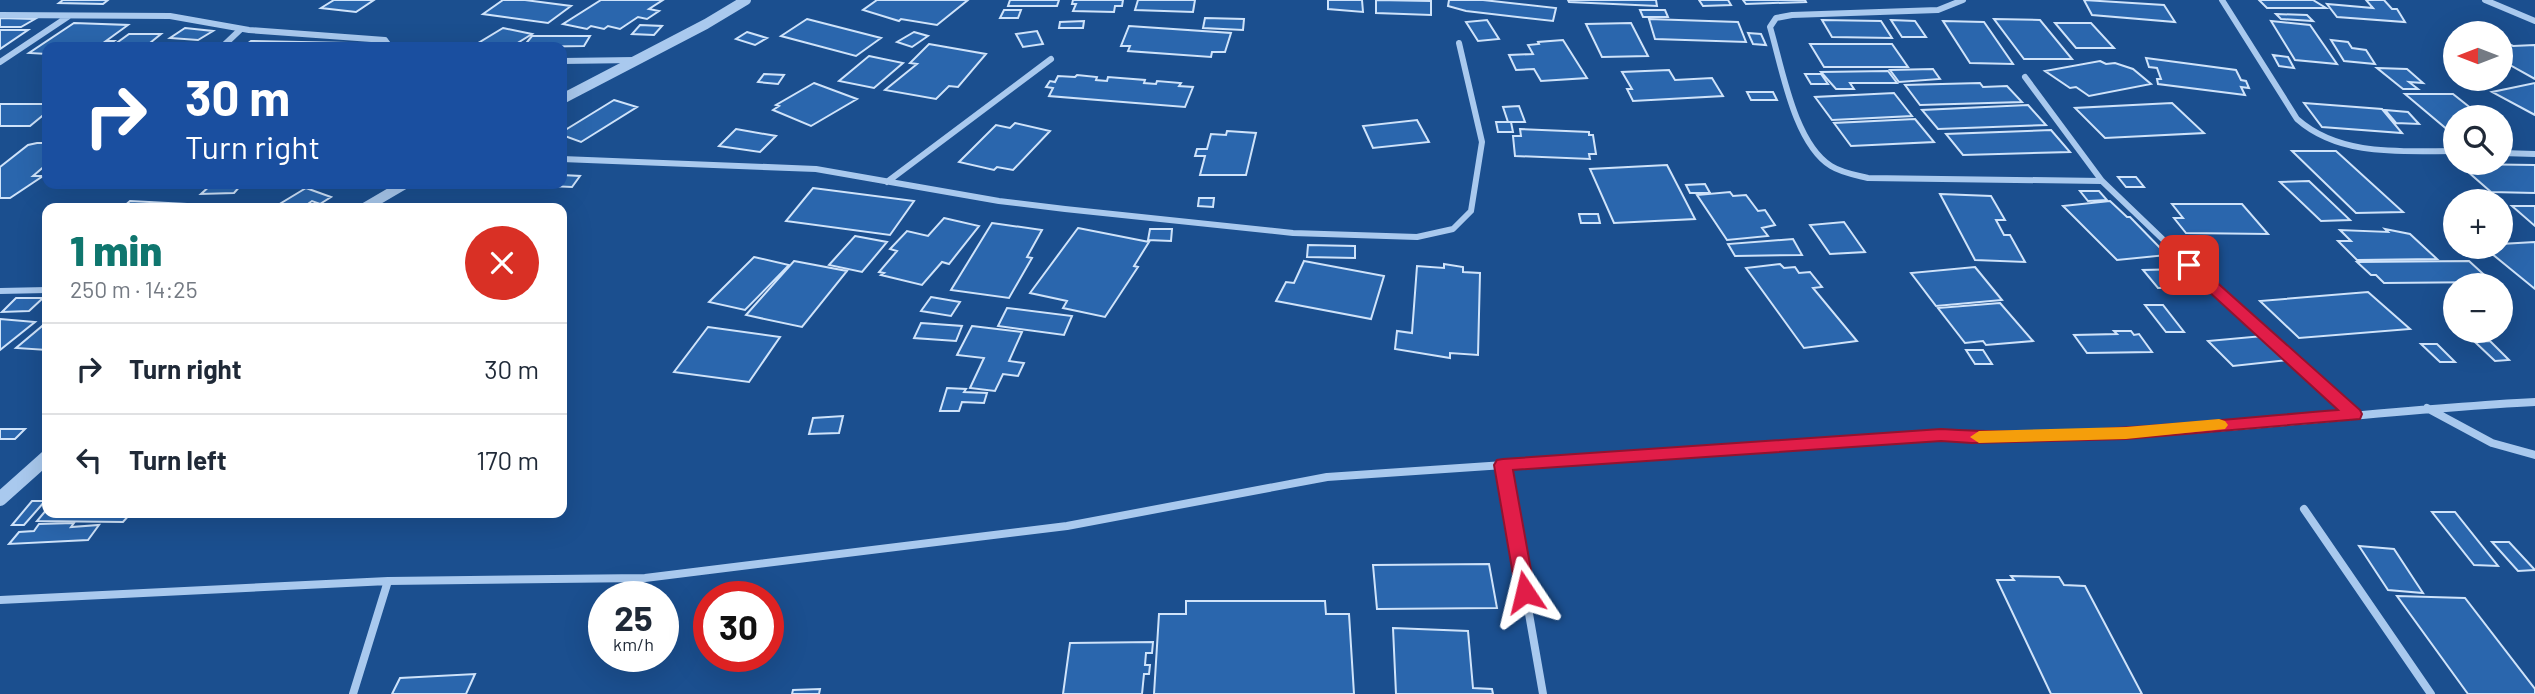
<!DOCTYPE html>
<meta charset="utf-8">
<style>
:root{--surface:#fff;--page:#f2f2f3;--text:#1f2937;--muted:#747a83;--line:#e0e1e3;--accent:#0f766e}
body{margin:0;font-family:Barlow,sans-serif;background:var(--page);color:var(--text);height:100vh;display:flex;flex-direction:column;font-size:26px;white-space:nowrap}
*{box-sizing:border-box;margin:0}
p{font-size:23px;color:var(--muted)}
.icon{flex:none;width:38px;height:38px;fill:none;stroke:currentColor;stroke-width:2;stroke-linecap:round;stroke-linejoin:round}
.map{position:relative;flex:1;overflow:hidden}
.sheet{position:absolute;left:42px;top:203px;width:525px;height:315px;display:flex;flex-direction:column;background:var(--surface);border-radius:14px;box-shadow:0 7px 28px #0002}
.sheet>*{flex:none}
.hud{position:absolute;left:42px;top:42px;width:525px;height:147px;border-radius:14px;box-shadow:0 7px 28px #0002;background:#1a4fa0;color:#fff;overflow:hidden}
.needle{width:46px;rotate:270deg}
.tools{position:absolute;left:2443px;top:21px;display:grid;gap:14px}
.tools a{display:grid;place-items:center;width:70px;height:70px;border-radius:50%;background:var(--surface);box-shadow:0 7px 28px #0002;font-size:35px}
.speed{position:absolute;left:588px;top:581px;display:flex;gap:14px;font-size:35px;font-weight:700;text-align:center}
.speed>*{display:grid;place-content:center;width:91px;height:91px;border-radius:50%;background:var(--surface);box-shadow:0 7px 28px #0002;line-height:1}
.speed small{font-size:18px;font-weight:400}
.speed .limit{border:10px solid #d22;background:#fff;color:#111}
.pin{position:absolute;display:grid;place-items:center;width:60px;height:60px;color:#fff;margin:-30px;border-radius:14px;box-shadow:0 4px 10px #0006}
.me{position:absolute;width:77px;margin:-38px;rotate:350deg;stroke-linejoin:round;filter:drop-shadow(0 0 5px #0008)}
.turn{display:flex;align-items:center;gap:24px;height:147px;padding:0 28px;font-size:32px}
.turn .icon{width:91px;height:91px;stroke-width:2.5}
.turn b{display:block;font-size:49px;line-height:60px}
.round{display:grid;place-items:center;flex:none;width:74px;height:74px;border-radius:37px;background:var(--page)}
.overview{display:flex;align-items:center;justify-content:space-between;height:119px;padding:0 28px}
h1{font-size:42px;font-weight:800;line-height:52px;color:var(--accent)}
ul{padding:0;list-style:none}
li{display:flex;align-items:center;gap:21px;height:91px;padding:0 28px;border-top:2px solid var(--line)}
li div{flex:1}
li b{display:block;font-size:26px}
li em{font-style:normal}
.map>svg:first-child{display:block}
.building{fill:#2a66ad;stroke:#cfe3fa;stroke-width:2}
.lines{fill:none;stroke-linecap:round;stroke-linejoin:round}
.minor-far1{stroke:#a9c9ee;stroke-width:6}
.minor{stroke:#a9c9ee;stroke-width:8}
.tertiary-far1{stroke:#a9c9ee;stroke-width:10}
.tertiary{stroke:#a9c9ee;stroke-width:14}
.route{fill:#e11d48;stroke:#92132f;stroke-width:2}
.slow{fill:#f59e0b}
</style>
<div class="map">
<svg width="2535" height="694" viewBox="0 0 2535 694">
<rect width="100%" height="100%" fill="#1b4f8f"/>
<!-- building -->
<path class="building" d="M63,0H108L103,4L59,3Z
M334,0H374L356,12L321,8Z
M503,0H525L571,6L548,23L483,14Z
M601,0H663L649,9L659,11L647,19L638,17L620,29L608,26L604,29L591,26L587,29L563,24Z
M877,0H968L937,25L901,19L899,21L863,10Z
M1010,0H1059L1057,6H1008Z
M1073,0H1123L1122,6H1115L1114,12L1073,11L1076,4H1072Z
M1138,0H1195L1193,12L1135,10Z
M1328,0H1362L1363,12L1328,9Z
M1376,0L1431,1V15L1376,13Z
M1449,0H1483L1556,8L1553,21L1466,11L1448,6Z
M1568,0H1656L1657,6L1569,2Z
M1699,0H1728L1731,5L1703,6Z
M1743,0H1805L1806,2L1746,4Z
M2084,0L2164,5L2175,22L2092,15Z
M2259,0H2313L2326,8H2267Z
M2366,0H2384L2392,9H2397L2405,22L2337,17L2327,4L2373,8Z
M1004,10H1021L1018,18H1000Z
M1640,10H1665L1668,17H1643Z
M2276,14L2307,15L2313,21L2281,19Z
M0,18L35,19L21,27H0Z
M1205,18L1244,19L1243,30L1203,28Z
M807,19L881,38L856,56L781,36Z
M1649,19L1738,22L1746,42L1655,39Z
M1994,19L2040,20L2072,59H2024Z
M1487,20L1499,39L1478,41L1466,22Z
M1822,20L1881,21L1892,38L1832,37Z
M1891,20L1915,21L1926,37H1902Z
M1084,21L1083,28H1059L1060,22Z
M1943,21L1984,22L2013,64L1970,63Z
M2271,21L2310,25L2337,64L2295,60Z
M74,23L128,25L106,41H114L105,47H47V54L29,53Z
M1631,23L1648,56L1602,57L1586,24Z
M2055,23H2091L2114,48H2076Z
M640,25L662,26L654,35L632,34Z
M1129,26L1231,33L1225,52H1212L1211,57L1128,51L1130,46H1121Z
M185,28L213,31L198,40L170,38Z
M503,28L532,34L511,47L475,45Z
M0,30H28L0,49Z
M1037,31L1043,44L1023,47L1016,34Z
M747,32L767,38L755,45L736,39Z
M914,32L928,36L912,47L897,42Z
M1748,33L1761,34L1766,45L1753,44Z
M129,34H161L145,47H111Z
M532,36H590L584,46L523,47Z
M1563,40L1587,78L1541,81L1534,69L1516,70L1509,55L1533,54L1528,45L1539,44L1538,42Z
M2331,40L2348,42L2352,48L2366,50L2375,64L2344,61Z
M2501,40L2513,46L2535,45V79L2501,60Z
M251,41L346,43L341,47H243Z
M929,44L986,54L958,87L949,86L936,99L885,90L917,64L910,63Z
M1810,44H1892L1908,67H1824Z
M2273,55L2288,57L2294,68L2279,66Z
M869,56L903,63L874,88L839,81Z
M2146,58L2236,70L2241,80L2246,81L2249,88L2241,87L2245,95L2158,84L2157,79H2161L2157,68L2149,67Z
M2100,61L2106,64L2115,63L2133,69L2151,84L2089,96L2076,87L2070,88L2045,71Z
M2377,68L2407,69L2423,83L2409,82L2418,89H2403Z
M1933,69L1940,79L1899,82L1890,70Z
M1669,70L1675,80L1712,78L1723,96L1633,101L1627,89H1632L1622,72Z
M1888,71L1897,83H1850L1854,89H1836L1821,72Z
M764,74L784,75L778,84L758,82Z
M1805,74H1821L1828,84H1811Z
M1077,75L1097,77L1096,80L1107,81L1108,77L1145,80L1144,83L1156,84L1157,81L1181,83L1179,86L1193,87L1185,107L1049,96L1053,88L1046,87L1050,81L1055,82L1058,76L1075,77Z
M814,83L857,99L811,126L773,110L779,106L776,105Z
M1980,83L1983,87L2007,86L2022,102L1920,105L1905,85Z
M2535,83V115L2492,92Z
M1747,92H1773L1777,100H1751Z
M1894,93L1912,116L1832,120L1815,97Z
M2405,94H2453L2482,117H2455V136Z
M614,100L637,107L581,142L562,135V132Z
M2172,103L2204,133L2105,138L2075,108Z
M2304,103L2382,109L2402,133L2322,127Z
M0,104H47V112L30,126H0Z
M2028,105L2046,125L1938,129L1922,110Z
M1519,106L1525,122H1508L1503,107Z
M2385,110L2408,112L2419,124L2396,123Z
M1915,119L1934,142L1851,146L1834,123Z
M1417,120L1429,142L1373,148L1363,126Z
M1496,122H1511L1513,132H1498Z
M1015,123L1050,131L1013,170L997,167L994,170L959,162L996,125L1010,128Z
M736,129L776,136L760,152L719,146Z
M1520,129L1589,132V135H1593L1596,154H1589L1590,159L1515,156L1513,136H1521Z
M2051,130L2070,152L1963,155L1946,134Z
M1227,131L1256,133L1246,175H1200L1205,156H1195L1197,149H1207L1211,134L1226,135Z
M37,143H47V164L33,176H43L10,198H0V167L28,145Z
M2292,151H2336L2403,212L2356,213Z
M2459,164L2535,165V193L2491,192Z
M1667,165L1695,219L1614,223L1590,169Z
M562,175L580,176L572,187L503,184H562Z
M2118,177H2136L2144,187H2126Z
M2309,181L2350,220L2321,221L2280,182Z
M212,184H242L234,193L201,194Z
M1705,184L1710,193H1690L1686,185Z
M306,188L331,197L320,204L312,201L302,208H273Z
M813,188L914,201L890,235L786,221Z
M2080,191H2099L2107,200L2088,201Z
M1730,192L1733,196L1746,195L1758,211L1765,210L1775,225L1762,228L1768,236L1727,240L1697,195Z
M1940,194L1991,196L2005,220H1996L2004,235H2010L2025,262L1975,260Z
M1199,198H1214L1213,207L1198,206Z
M130,201L208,205L204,208H122Z
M2110,201L2127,217H2130L2167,255L2117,260L2063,206Z
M2172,204H2242L2268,234L2186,233L2174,218H2183Z
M2512,206H2535V226Z
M1579,214H1598L1600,223H1581Z
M944,218L979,226L949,264L942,262L922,285L881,275L884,273L879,272L897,251L890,249L907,231L928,236Z
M1844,222L1865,252L1830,254L1810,225Z
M992,223L1042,230L1027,257L1032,258L1009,298L951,290Z
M1078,228L1149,242L1134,266L1138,267L1105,317L1063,308L1067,301L1030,293Z
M1150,229H1172L1171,241L1148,240Z
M2385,229L2410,234L2437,259L2357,260L2338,241H2351L2340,230L2388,232Z
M855,236L887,242L862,272L829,265Z
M1793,239L1802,255L1735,256L1728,244Z
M2535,242V289L2486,249H2499L2496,247H2501V244Z
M1308,245L1355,246V258L1307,257Z
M754,257L789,265L745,310L709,302Z
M794,261L847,271L802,327L746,315Z
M1304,261L1384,276L1371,319L1276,301L1286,282L1294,283Z
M2469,261L2492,282L2384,283L2376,275H2371L2357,262Z
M1444,264L1463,267V272L1480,273L1478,355L1450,353V358L1395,349L1397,331L1412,333L1417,266L1444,268Z
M1780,264L1784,268L1795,267L1799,273L1810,272L1822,287L1813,288L1857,341L1804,348L1746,268Z
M1975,267L2002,300L1936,306L1911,273Z
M2185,269L2200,287L2158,288L2143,270Z
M2368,292L2410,329L2299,338L2260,301Z
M931,297L960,302L951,316L921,311Z
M16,298H43L29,311L2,312Z
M2000,303L2033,341L1986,345L1983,341L1965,343L1938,308Z
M2145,305H2163L2184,332H2166Z
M1007,308L1072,316L1064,335L998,326Z
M0,319L35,322L0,350Z
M47,322V350L16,348Z
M921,323L962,326L956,341L914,338Z
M972,326L1022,332L1009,361L1024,363L1018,376L1003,374L995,391L970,388L984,358L957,355Z
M708,327L780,337L749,382L674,372Z
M2114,331H2131L2134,335L2139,334L2152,352L2087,353L2074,335L2117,334Z
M2263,336L2289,360L2233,366L2208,341Z
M2490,341L2509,360L2495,361L2475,342Z
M2421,344H2437L2455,362H2440Z
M1966,350H1983L1992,364H1975Z
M947,388L966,389L964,392L987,393L984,403L962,402L959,411H940Z
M843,416L839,433L809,434L813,418Z
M0,429H25L15,439H0Z
M32,501H45L24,525H12Z
M47,509V513H131L123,522L37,521Z
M2432,512H2455L2498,566L2474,565Z
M74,523L71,527L99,525L88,540L9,544L19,532L34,531L39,524Z
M2492,542H2509L2535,570L2518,571Z
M2359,546L2394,549L2423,593L2388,590Z
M1489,564L1497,608L1377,609L1373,565Z
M2011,576L2059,577L2064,585L2085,586L2142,694H2051L1997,580H2014Z
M2397,596L2465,598L2535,689V694H2468Z
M1186,601H1325L1326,614H1349L1354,694H1154L1159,614H1186Z
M1393,628L1468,631L1473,688L1492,689L1493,694H1396Z
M1153,642L1152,653H1146L1145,665H1150L1149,674H1144L1142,694H1063L1070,643Z
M475,674L466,694H392L400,678Z
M820,689L819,694H792L793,690Z"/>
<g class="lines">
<!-- minor-far1 -->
<path class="minor-far1" d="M1963,0L1938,10L1792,15L1776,18L1770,27C1782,67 1794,143 1831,166C1842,173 1856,175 1868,178L2102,181
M2222,0L2297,119C2340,157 2402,151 2455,151
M2485,0L2535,21
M0,15L170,16L249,30L385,40L390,47
M222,47L241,29
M562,61L635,60
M0,62L69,16
M2025,77L2102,181L2223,297
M2501,153L2535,154
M562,159L816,169L999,201L1065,209L1293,233L1417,237L1453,229L1471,211L1482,142L1459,43
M887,182L1051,59
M0,291L47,290"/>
<!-- minor -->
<path class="minor" d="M2221,295L2354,414
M2427,408L2492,443L2535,455
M1503,465L1543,694
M2304,509L2431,694
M0,600L388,581L645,578L1067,526L1327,477L1941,435C2139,445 2338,412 2535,402
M353,694L388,581"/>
<!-- tertiary-far1 -->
<path class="tertiary-far1" d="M562,99L706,24L746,0
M364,208L405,184"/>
<!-- tertiary -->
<path class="tertiary" d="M0,499L47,457"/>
</g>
<!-- route -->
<path class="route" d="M2189,261L2194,262L2360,410L2362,414L2360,419L2126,439L1972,443L1941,441L1513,470L1535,592L1532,598L1525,600L1519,598L1516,592L1494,465L1497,460L1503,459L1941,429C2070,438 2210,420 2338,410L2184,269L2182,265L2184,262Z"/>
<!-- slow -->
<path class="slow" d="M2219,419L2225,421L2228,425L2225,429L2126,439L1979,443L1970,437L1979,431L2126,427Z"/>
</svg>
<div class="tools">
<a><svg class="needle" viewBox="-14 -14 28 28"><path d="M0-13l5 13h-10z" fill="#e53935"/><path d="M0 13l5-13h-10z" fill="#747a83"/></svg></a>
<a><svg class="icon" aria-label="search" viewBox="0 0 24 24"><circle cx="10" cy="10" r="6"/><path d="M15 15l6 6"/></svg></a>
<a>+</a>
<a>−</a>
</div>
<div class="speed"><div>25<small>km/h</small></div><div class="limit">30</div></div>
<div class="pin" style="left:2189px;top:265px;background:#d93025"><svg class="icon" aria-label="arrive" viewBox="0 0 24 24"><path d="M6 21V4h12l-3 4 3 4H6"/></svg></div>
<svg class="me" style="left:1525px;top:592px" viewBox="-20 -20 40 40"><path d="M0-17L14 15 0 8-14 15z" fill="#e11d48" stroke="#fff" stroke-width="4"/></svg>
<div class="hud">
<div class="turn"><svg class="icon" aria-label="right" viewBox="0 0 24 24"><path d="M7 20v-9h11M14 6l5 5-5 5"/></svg><div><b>30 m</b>Turn right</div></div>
</div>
<section class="sheet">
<div class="overview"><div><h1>1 min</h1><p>250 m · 14:25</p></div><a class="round" style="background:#d93025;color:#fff"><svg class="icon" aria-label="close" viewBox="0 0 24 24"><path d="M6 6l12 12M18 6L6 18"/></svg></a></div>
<ul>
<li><svg class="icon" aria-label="right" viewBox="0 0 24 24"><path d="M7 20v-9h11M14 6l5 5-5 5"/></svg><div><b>Turn right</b></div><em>30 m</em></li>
<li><svg class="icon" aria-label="left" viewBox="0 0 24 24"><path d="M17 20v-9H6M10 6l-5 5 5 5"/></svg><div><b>Turn left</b></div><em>170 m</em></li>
</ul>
</section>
</div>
